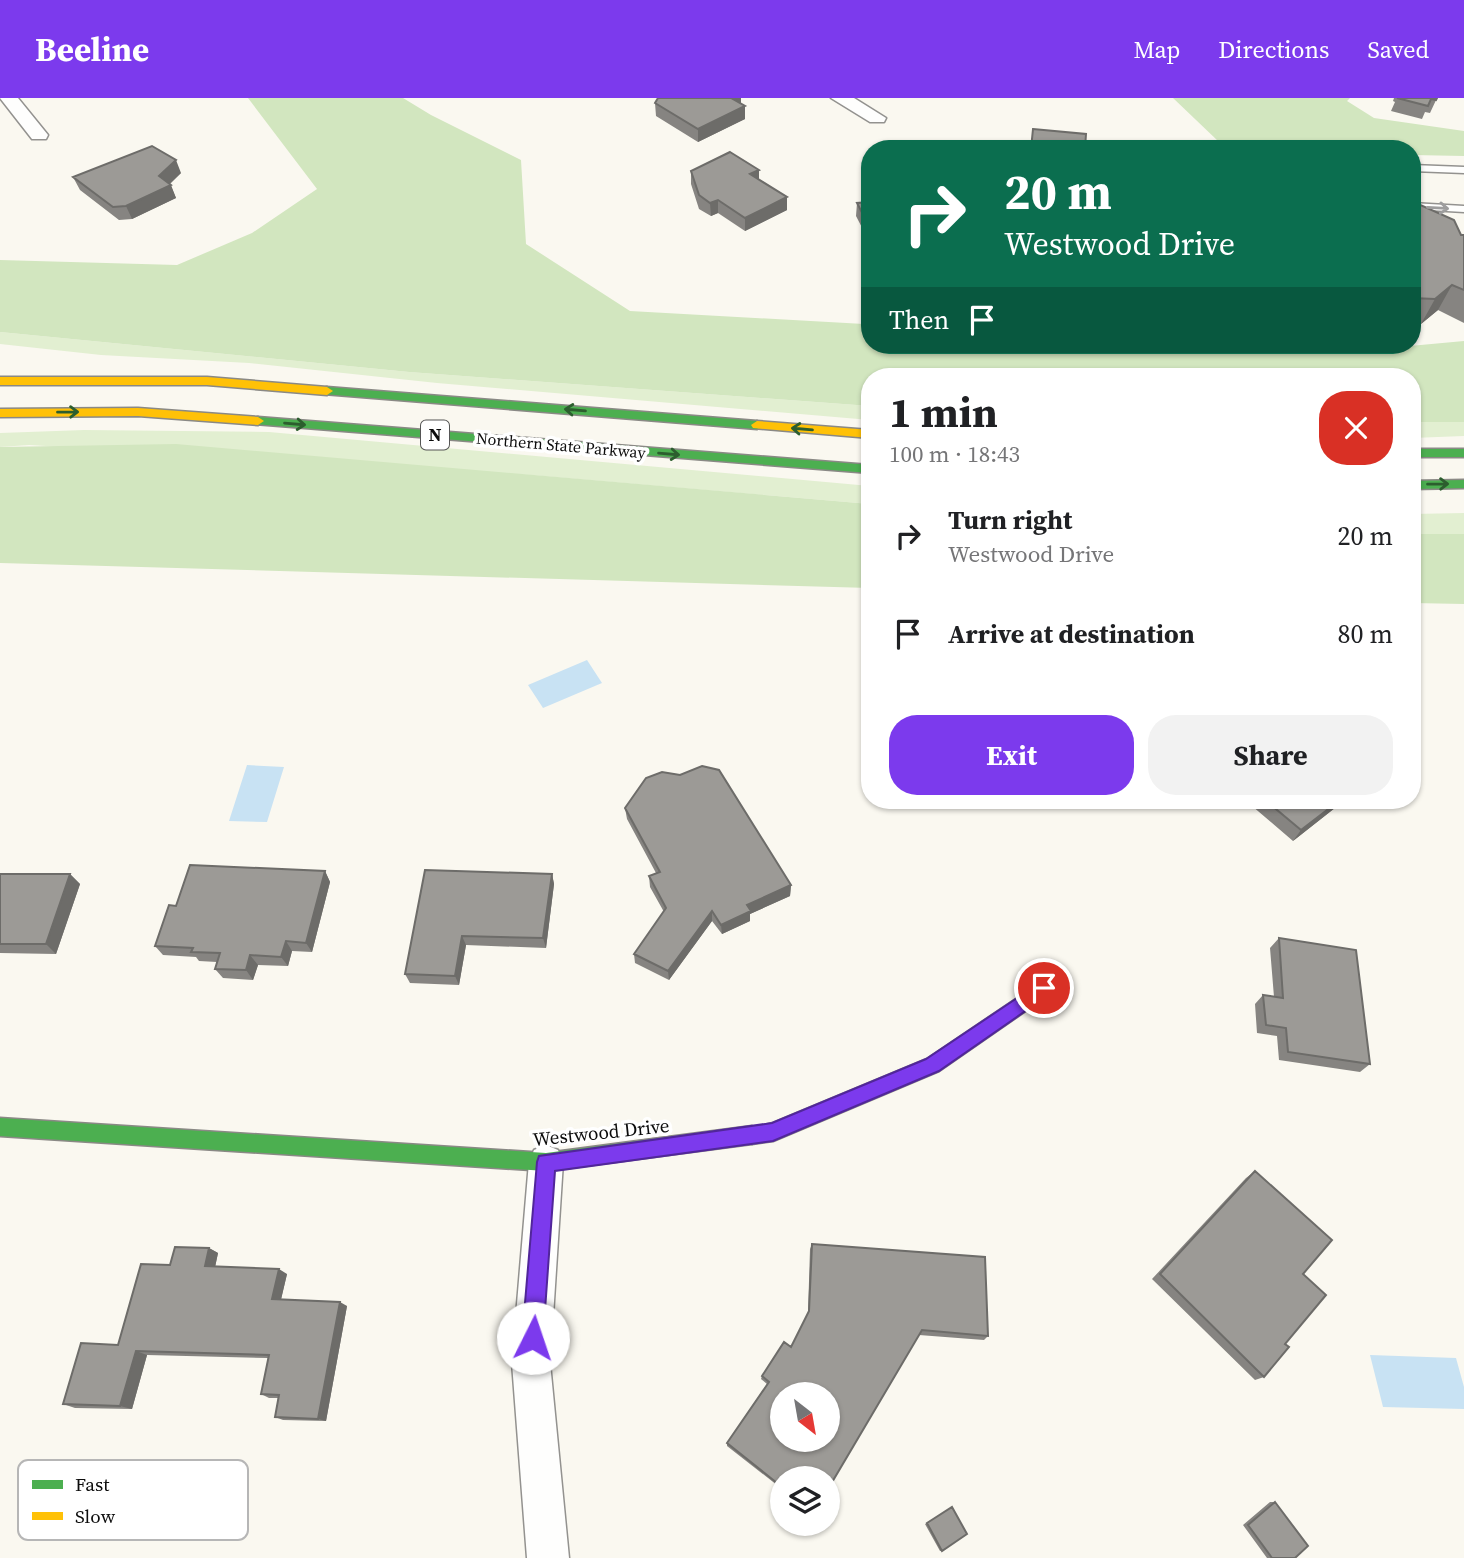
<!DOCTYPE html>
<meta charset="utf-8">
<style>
:root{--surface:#fff;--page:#f2f2f2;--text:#202124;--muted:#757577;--accent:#7c3aed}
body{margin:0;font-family:"Source Serif 4",serif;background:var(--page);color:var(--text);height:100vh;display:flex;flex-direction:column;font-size:26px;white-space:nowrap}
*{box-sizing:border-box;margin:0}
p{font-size:23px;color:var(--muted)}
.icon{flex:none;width:38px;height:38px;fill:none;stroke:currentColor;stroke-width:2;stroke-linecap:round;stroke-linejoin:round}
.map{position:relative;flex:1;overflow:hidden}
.side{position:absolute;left:861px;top:270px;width:560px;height:441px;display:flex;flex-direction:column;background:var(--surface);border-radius:28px;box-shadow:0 2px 5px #0004}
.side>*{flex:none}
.hud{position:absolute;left:861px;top:42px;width:560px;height:214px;border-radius:28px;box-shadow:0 2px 5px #0004;background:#0b6e4f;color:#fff;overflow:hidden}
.needle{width:46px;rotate:149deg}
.controls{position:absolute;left:770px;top:1284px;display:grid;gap:14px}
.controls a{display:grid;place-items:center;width:70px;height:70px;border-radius:50%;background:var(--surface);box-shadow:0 2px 5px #0004;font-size:35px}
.pin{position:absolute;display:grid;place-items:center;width:60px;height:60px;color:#fff;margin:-30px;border:4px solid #fff;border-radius:50%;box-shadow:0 2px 7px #0007}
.me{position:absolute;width:77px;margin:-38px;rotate:4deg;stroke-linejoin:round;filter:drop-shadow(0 0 5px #0008)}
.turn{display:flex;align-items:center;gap:24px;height:147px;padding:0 28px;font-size:32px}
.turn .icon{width:91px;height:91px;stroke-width:2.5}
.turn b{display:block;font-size:49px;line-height:60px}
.then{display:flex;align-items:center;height:66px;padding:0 28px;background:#0003;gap:14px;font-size:26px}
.round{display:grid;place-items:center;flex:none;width:74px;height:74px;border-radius:28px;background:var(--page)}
.overview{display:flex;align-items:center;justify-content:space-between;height:119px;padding:0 28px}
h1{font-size:42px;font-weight:700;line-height:52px}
.action{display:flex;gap:14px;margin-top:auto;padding:14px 28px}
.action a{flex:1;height:80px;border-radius:28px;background:var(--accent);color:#fff;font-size:28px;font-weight:700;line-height:80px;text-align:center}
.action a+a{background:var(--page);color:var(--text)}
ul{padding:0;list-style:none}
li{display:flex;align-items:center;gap:21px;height:98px;padding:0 28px}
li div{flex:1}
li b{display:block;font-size:26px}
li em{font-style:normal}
header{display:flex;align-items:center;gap:42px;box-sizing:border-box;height:98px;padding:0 35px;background:var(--accent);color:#fff}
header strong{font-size:33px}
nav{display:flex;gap:38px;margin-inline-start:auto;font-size:24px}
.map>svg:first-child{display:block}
.green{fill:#e2efd1}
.forest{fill:#d2e6bf}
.water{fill:#c8e2f3}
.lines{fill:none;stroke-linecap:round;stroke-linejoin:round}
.lane-casing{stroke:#93928f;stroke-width:3}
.street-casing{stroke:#93928f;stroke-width:3}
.fast-casing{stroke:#8a8985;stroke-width:3}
.slow-casing{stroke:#8a8985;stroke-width:3}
.lane{fill:#fefefd;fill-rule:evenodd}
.street{fill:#fefefd;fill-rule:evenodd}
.fast{fill:#4caf50;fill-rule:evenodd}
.slow{fill:#ffc107;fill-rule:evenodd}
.wall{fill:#868481}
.shaded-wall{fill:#6d6c69}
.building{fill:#9c9a96;stroke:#6d6c69;stroke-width:2;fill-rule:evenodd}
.oneway{stroke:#9d9d9d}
.oneway2{stroke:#2c5e2e}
.route{fill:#7c3aed;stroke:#51269a;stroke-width:2}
.labels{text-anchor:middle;stroke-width:7;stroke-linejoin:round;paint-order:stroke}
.far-street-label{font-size:16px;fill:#0c0c0c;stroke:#fff}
.shield{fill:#fff;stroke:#555;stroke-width:2}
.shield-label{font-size:18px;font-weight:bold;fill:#0c0c0c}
.street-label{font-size:19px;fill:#0c0c0c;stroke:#fff}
.key{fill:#fff;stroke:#b6b6b6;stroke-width:2}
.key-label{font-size:19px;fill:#0c0c0c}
</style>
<header>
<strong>Beeline</strong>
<nav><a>Map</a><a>Directions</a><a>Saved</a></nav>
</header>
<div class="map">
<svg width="1464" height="1460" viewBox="0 0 1464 1460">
<rect width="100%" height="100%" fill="#faf8f0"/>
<!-- green -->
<path class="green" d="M0,234L409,274L870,308V322L437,285L249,265L101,257L0,246Z
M1412,324H1464V338L1412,340Z
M84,332L269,334L870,388V406L531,377L29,347L0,349V335Z
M1464,415V436H1412V416Z"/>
<!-- forest -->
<path class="forest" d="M248,0H403L431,17L521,62L526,146L630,213L864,226L870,224V247H1362L1388,250L1464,243V324H1412V278H870V308L409,274L0,234V162L177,167L252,135L317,91Z
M1173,0H1350L1347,3L1374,20L1464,33V58L1412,57V51H1208L1218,43Z
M176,346L870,406V490L0,465V349Z
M1412,436H1464V506L1412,505Z"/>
<!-- water -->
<path class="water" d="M587,562L602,585L543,610L528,587Z
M247,667L284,669L267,724L229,723Z
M1370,1257L1456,1260L1464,1289V1311L1383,1309Z"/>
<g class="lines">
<defs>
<path id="lane" d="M1412,67L1464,69V75L1412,73Z
M1412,105L1464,108V114L1412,111Z"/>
<path id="street" d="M0,0H18L48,37L46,41H32Z
M831,0H854L886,20L884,24H870Z
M546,1047L558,1052L563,1064L550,1265L569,1460H527L512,1265L529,1064L534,1052Z"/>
<path id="fast" d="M327,289L757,323L763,327L757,331L323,296V290Z
M258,319L870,367V375L254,326V320Z
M1412,351H1464V359H1412Z
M1464,382V390L1412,391V383Z
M0,1020L546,1055L752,1028L758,1031L761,1037L758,1043L752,1046L546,1073L0,1038Z"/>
<path id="slow" d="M0,279H207L327,289L333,293L327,297L207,287H0Z
M138,310L258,319L264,323L258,327L138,318L0,319V311Z
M757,323L870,332V340L753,330L751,327Z
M1044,882L1050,884L1053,890L1050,896L939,973L773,1043L752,1046L746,1043L743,1037L746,1031L773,1025L927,961Z"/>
</defs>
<!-- lane casing -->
<use href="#lane" class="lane-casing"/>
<!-- street casing -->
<use href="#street" class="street-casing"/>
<!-- fast casing -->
<use href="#fast" class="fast-casing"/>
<!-- slow casing -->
<use href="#slow" class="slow-casing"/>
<!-- lane -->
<use href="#lane" class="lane"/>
<!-- street -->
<use href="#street" class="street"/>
<!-- fast -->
<use href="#fast" class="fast"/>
<!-- slow -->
<use href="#slow" class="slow"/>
</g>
<!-- wall -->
<path class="wall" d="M741,0V5L745,21L698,44L656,18L655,5Z
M1394,0H1437L1430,15L1425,14L1422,21L1391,13L1395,4L1393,3Z
M759,72V81L787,99V112L745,133L718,115L711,118L699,111L691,86V73Z
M181,75L170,86L176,100L132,121L119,122L80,92L73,79Z
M870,104V145L856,118L857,105Z
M1412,105L1461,137H1464V225L1438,212L1421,226H1412Z
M1245,702H1345L1293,743Z
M625,710L791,787L790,798L750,816V823L722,836L712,823L669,882L635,865L634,856L664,814L650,789L649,778L656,775L627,721Z
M325,773L330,784L312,854L292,853L288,868L258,867L253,882L223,880L215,871L217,864L199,863L196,859L163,857L155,848L176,808Z
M0,776H70L80,786L56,856L0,855Z
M552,776L554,786L546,850L466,847L459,887L410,885L405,876Z
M1279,840L1370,966L1360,974L1279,962L1277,938L1257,935L1255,906L1263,897L1274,899L1270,850Z
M1255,1073L1303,1176L1285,1246L1264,1279L1255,1282L1152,1181L1246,1080Z
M812,1146L988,1238L984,1242L919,1237L782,1381V1391L727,1348V1345L767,1286L761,1281L762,1278L791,1249L808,1215L810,1151Z
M209,1150L218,1155L215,1169L287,1176L281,1201L347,1208L326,1323L283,1322L275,1319L278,1300H269L261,1296L268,1260L147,1257L132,1311L75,1310L63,1306Z
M1270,1404H1275L1295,1460H1267L1243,1427Z
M952,1409L942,1453H940L925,1426Z"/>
<!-- shaded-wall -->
<path class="shaded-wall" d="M735,0H741V10L745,8V21L698,44V31Z
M176,62L181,75L166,89L171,87L176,100L132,121L126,108Z
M759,72V85L750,76Z
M787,99V112L745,133V120Z
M718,102V115L711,118L710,105Z
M1452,187L1438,212L1421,226L1435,201Z
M1340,702H1345L1293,743L1301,732Z
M325,773L330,784L312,854L306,845Z
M70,776L80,786L56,856L46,846Z
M552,776L554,786L546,850L543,840Z
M791,787L790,798L750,816V823L722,836L721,827L747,807Z
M712,813V823L669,882L668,873Z
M462,838L466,847L459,887L455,878Z
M286,843L292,853L288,868L281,859Z
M250,857L258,867L253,882L246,872Z
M209,1150L218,1155L214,1174L205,1168Z
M279,1171L287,1176L280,1206L272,1201Z
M340,1204L347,1208L326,1323L318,1321Z
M136,1253L147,1257L132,1311L120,1308Z"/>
<!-- building -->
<path class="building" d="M658,0H735L733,1L745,8L698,31L655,5Z
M1397,0H1437L1436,2L1431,1L1428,8Z
M1033,31L1086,36L1085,51H1031Z
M152,48L176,62L159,78L171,87L126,108L113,109L73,79Z
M730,54L759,72L750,76L787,99L745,120L718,102L710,105L699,97L691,73Z
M870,104V130L857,105Z
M1412,105H1416L1454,122L1461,137H1464V192L1452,187L1435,201L1412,200Z
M702,668L719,672L791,787L747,807L751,813L721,827L712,813L668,873L634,856L666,810L649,778L660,774L625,710L646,680L662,674L680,677Z
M1265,702H1340L1301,732Z
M190,767L325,773L306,845L286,843L281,859L250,857L246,872L215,871L220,855L191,854L193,850L155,848L169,807L176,808Z
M425,772L552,776L543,840L462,838L455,878L405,876Z
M0,776H70L46,846H0Z
M1279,840L1356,852L1370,966L1288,954L1286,930L1266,927L1263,897L1283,900Z
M1255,1073L1332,1142L1303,1176L1326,1197L1285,1246L1289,1249L1264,1279L1160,1176Z
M812,1146L985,1159L988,1238L922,1232L828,1391V1381H782V1389L727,1345L769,1284L762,1278L784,1244L791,1249L809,1213ZM782,1297H828V1342H782Z
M175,1149L209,1150L205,1168L279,1171L272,1201L340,1204L318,1321L275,1319L279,1297L261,1296L269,1257L136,1253L120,1308L63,1306L81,1245L118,1247L141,1166L170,1167Z
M1275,1404L1308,1448L1295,1460H1272L1248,1427Z
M952,1409L967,1436L942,1453L927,1425Z"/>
<!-- one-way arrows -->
<defs><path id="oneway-shaft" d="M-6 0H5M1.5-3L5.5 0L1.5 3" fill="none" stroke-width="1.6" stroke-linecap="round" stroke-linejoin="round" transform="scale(1.75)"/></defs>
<use class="oneway" href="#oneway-shaft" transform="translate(1438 110) rotate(3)"/>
<g class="oneway2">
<use href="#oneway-shaft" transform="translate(575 312) rotate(-175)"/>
<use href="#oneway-shaft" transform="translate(68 314) rotate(-1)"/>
<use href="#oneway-shaft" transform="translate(295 326) rotate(5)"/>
<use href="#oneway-shaft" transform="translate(802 331) rotate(-175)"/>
<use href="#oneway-shaft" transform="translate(669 356) rotate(5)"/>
<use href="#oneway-shaft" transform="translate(1438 386) rotate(-1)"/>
</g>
<!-- route -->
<path class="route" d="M1044,882L1050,885L1053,890L1050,896L939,973L773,1043L555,1073L543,1240L540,1247L533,1250L525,1247L522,1240L537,1064L539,1058L772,1025L926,961Z"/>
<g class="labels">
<!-- far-street labels -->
<g class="far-street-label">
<text transform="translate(561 347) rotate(5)" y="6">Northern State Parkway</text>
</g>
<!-- shield labels -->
<rect class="shield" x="421" y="322.5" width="28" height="29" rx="5"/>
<g class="shield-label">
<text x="435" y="343">N</text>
</g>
<!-- street labels -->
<g class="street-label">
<text transform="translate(601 1034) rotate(-6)" y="7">Westwood Drive</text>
</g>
</g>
<!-- legend -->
<rect x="18" y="1362" width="230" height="80" rx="10" class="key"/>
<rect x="32" y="1382" width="31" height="9" fill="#4caf50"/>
<rect x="32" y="1414" width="31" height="8" fill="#ffc107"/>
<g class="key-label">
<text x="75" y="1393">Fast</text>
<text x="75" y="1425">Slow</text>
</g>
</svg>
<div class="controls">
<a><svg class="needle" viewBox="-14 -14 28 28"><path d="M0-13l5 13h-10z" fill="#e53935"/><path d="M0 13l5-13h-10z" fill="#757577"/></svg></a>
<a><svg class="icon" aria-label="layers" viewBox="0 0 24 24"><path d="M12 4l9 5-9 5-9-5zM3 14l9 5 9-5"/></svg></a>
</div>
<div class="pin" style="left:1044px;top:890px;background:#d93025"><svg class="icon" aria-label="arrive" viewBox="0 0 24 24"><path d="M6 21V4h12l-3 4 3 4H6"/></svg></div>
<svg class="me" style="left:533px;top:1240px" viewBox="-20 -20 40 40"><circle r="19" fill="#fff"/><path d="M0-13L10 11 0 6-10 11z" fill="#7c3aed"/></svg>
<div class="hud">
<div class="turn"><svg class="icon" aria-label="right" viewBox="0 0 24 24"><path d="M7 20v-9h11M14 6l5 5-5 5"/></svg><div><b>20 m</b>Westwood Drive</div></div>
<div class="then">Then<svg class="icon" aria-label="arrive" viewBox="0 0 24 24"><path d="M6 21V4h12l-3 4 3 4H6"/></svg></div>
</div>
<section class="side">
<div class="overview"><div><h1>1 min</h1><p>100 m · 18:43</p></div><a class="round" style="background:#d93025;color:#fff"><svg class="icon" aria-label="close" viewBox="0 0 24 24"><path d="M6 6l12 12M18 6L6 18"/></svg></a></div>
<ul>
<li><svg class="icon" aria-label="right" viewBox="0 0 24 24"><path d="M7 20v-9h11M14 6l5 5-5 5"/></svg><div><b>Turn right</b><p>Westwood Drive</p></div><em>20 m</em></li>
<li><svg class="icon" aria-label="arrive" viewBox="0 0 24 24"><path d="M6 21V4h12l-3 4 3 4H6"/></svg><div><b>Arrive at destination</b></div><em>80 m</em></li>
</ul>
<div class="action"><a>Exit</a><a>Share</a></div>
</section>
</div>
